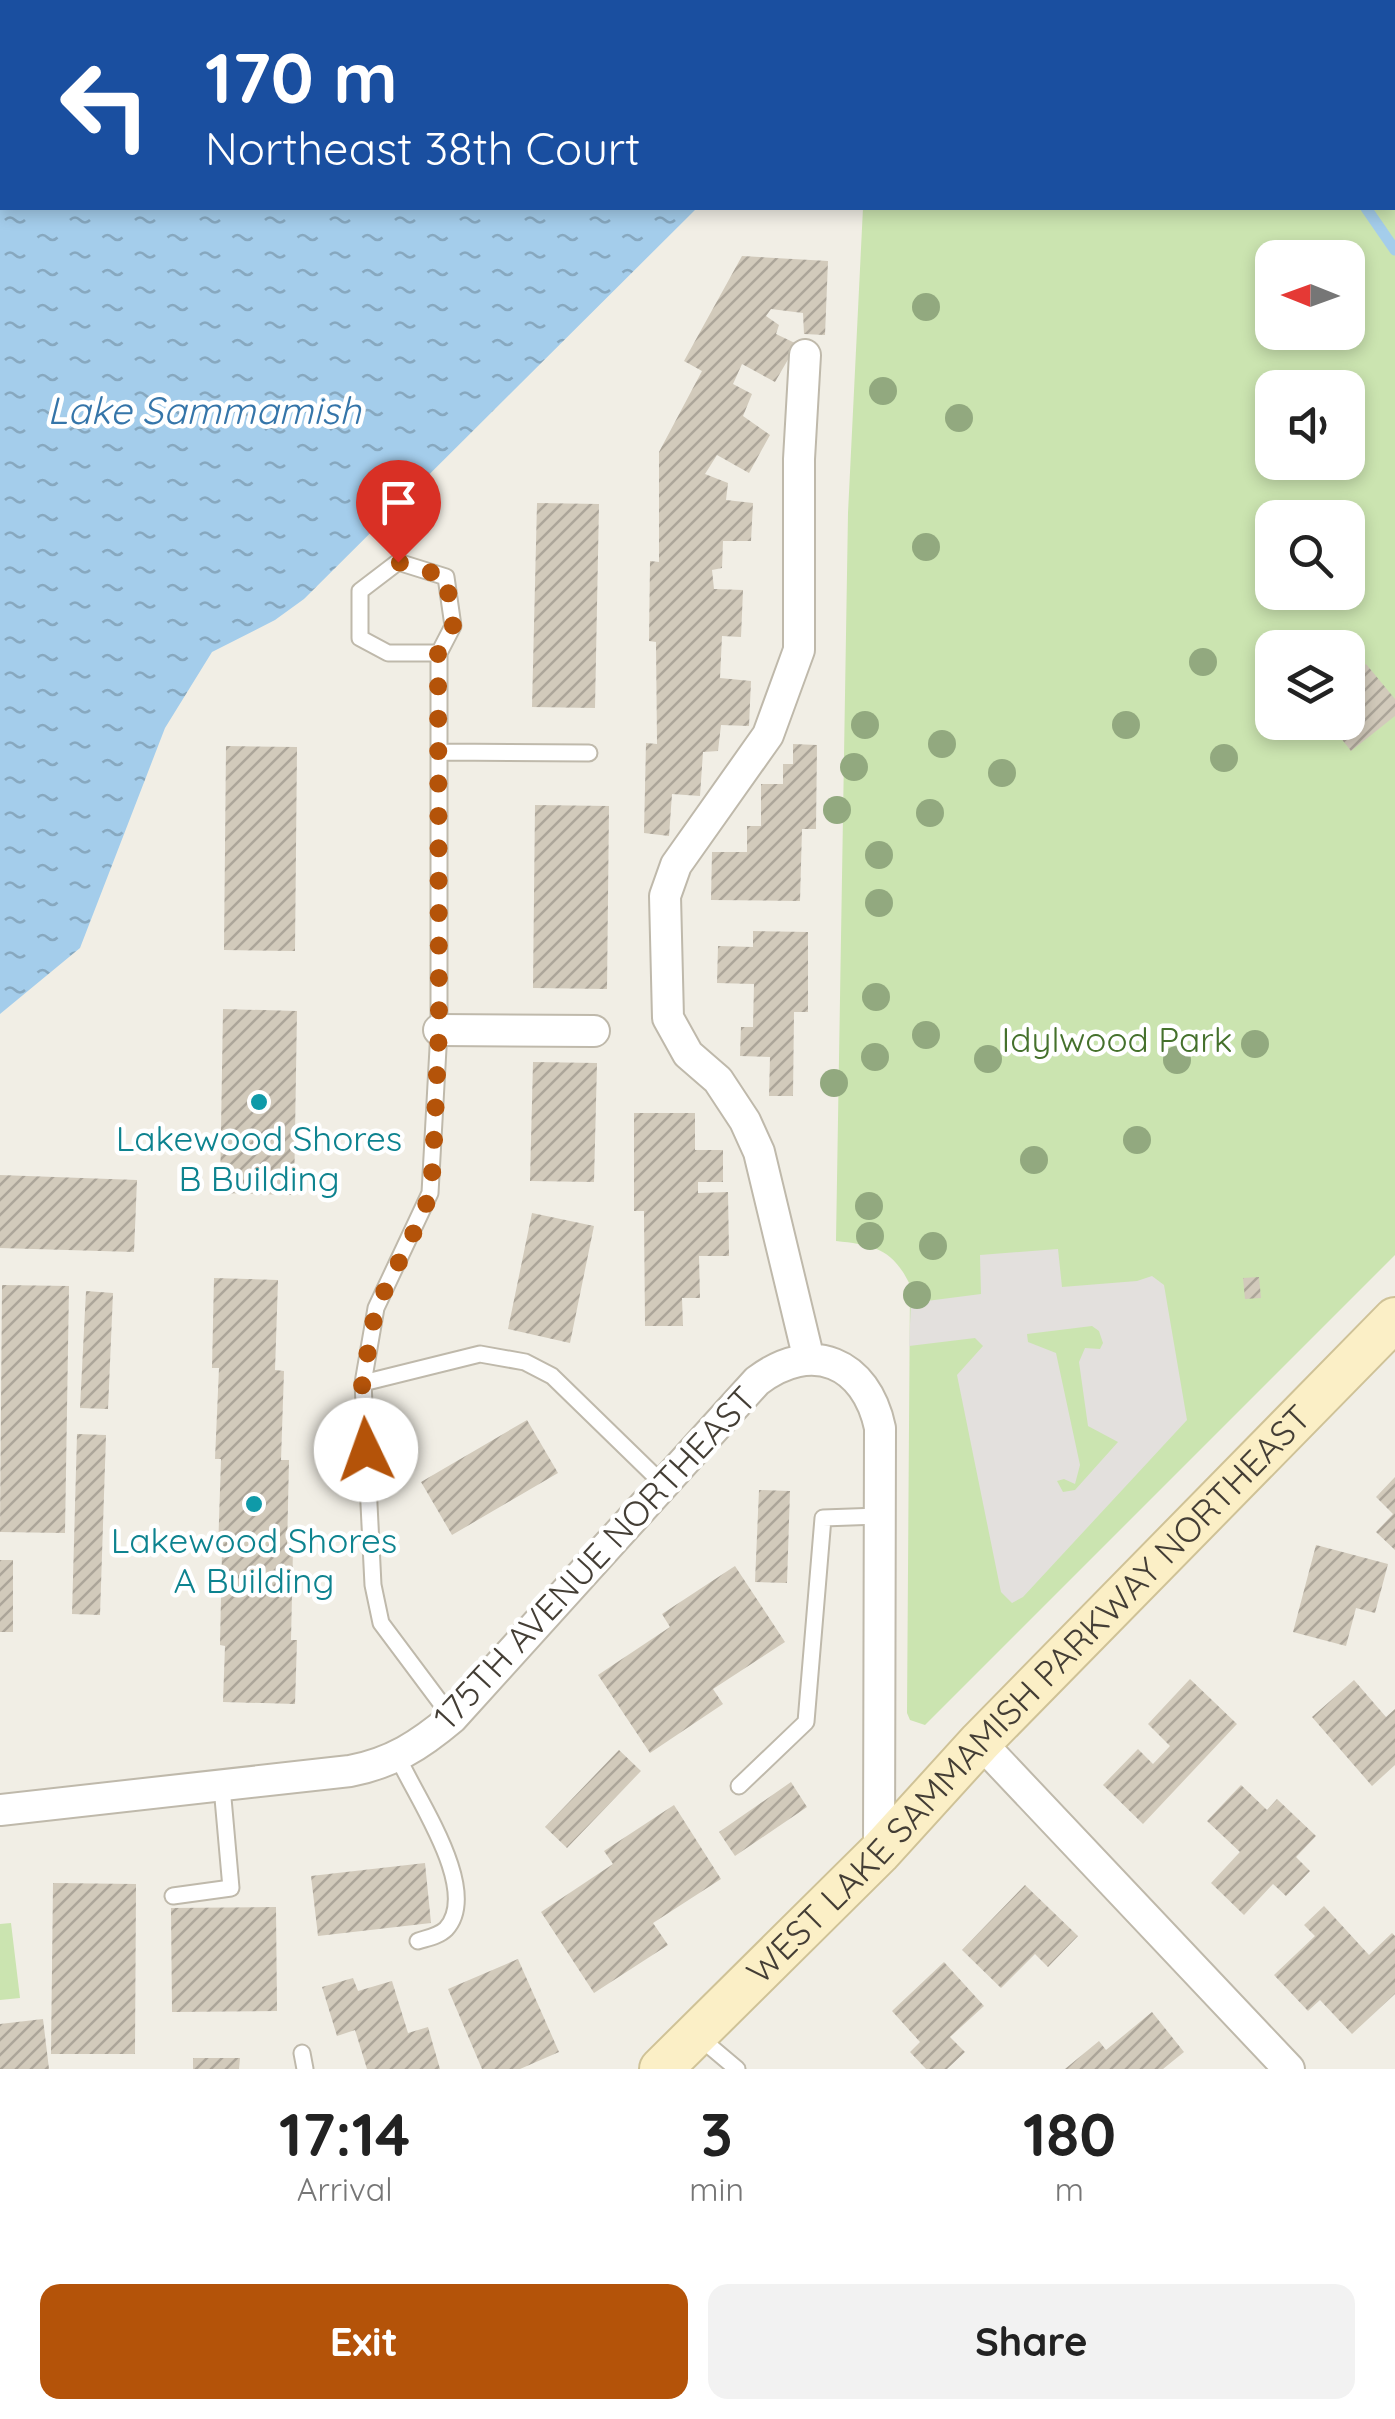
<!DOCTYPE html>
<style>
:root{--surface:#fff;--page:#f2f2f2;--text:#222;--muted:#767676;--accent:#b45309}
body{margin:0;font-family:Quicksand,sans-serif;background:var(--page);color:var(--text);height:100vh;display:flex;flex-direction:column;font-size:38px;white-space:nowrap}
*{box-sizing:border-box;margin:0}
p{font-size:32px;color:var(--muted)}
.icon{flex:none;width:55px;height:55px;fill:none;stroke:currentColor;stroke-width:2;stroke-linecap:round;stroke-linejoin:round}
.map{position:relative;height:2069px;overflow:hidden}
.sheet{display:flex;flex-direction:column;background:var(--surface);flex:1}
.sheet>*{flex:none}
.guide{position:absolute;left:0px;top:0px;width:1395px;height:210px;box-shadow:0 5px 15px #0003;background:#1a4fa0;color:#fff;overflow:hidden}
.needle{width:65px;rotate:271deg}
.buttons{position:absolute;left:1255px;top:240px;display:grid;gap:20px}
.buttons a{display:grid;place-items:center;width:110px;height:110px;border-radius:20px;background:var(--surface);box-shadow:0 5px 15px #0003;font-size:50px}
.pin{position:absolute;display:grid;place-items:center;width:85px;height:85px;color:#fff;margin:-102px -42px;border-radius:50% 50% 50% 0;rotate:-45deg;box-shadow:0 0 10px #0007}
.pin .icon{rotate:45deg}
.me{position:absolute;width:110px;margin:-55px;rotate:357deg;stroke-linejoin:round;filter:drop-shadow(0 0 8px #0008)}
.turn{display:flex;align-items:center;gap:35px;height:210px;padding:0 40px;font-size:45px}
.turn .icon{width:130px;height:130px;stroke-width:2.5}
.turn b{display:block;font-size:70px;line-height:85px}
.eta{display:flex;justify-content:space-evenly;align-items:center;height:170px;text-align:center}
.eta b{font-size:60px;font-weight:700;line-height:70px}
.button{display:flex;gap:20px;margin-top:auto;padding:20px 40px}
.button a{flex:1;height:115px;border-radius:20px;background:var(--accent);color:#fff;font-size:40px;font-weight:700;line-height:115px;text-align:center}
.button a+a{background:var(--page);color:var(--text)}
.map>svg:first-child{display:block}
.green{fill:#cbe4b0;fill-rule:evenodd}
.parking{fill:#e3e0dd;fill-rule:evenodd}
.water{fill:url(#water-ripples)}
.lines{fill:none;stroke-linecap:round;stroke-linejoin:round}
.stream{stroke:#a4cdeb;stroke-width:11}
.building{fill:url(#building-hatch)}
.lane-casing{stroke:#bfb9ab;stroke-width:19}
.street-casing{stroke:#bfb9ab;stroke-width:34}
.secondary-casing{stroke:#cfc297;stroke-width:46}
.lane{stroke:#fff;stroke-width:15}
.street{stroke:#fff;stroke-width:30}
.secondary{stroke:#fbefc6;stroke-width:42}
.tree{fill:#92a97f}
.route{stroke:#b45309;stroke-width:18;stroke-dasharray:0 32.4}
.culture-dot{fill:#0f9aa8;stroke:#fff;stroke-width:4}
.labels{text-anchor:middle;stroke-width:9;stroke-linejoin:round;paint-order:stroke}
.park-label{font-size:35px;fill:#45712c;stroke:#fff}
.culture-label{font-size:35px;fill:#0d838f;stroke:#fff}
.street-label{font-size:35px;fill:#443e35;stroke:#fff}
.water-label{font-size:38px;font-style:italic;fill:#3575a9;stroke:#fff}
</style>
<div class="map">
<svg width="1395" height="2069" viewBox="0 0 1395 2069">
<defs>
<pattern id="water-ripples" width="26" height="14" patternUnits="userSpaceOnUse" patternTransform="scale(2.5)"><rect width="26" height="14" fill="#a4cdeb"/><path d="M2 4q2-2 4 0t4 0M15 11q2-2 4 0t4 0" fill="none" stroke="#87a8bf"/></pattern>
<pattern id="building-hatch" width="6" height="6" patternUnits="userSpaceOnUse" patternTransform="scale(2.5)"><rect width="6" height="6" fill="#d2cabb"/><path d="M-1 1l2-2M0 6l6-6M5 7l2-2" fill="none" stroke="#aca599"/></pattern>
</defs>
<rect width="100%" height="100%" fill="#f1eee5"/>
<!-- green -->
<path class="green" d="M937,0H1395V1255L925,1725L910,1720L907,1713L910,1285C893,1249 874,1245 836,1241L848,513L863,208H1392V2H932ZM1272,258H1348V332H1272ZM1272,388H1348V462H1272ZM1272,518H1348V592H1272ZM1272,648H1348V722H1272Z
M11,1923L20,1998L0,2000V1924Z"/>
<!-- parking -->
<path class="parking" d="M1058,1249L1062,1287L1137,1281L1152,1276L1164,1285L1187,1420L1023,1597L1012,1603L1001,1592L957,1375L983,1346L975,1338L909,1346L911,1303L981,1294L980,1255ZM1092,1326L1099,1331L1103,1343L1100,1349L1085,1348L1079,1362L1088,1426L1118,1442L1075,1490L1063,1492L1057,1481L1064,1479L1075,1484L1080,1465L1056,1353L1028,1342L1027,1334Z"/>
<!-- water -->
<path class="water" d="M0,0H937L2,2V208H697L304,599L275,620L212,652L165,728L80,948L0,1014Z"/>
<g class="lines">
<!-- stream -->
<path class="stream" d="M1280,0V2
M1366,208L1395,250"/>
</g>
<!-- building -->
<path class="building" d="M742,256L828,261L825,335L804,334L803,313L771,309L766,316L779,325L776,334L797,344L775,382L742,364L733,384L752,394L743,416L770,435L749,473L717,455L705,474L728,483L726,500L753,503L751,541H723L722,568L712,570L714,589L743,590L741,637L722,636L720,678L751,681L749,726L721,725L718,751L703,752L700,796L672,794L669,836L644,833L646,743L657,744L656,642L649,641L650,561L659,562V452L702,371L684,361Z
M537,503L599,504L595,708L532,707Z
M1366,664L1395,699V716L1351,751L1328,722H1348V679Z
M793,744L817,745L816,829H802L800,901L711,900L712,852H747V826H761V784H783V764H793Z
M226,746L297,747L295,951L224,950Z
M535,805L609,806L607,989L533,988Z
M753,931L808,932V1012H794L793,1096H769L770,1057L740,1056L741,1027H753L754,984L717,983L718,946L753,947Z
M223,1009L297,1011L294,1195L220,1193Z
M533,1062L597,1063L594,1182L530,1181Z
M634,1113H695V1150H723V1182H698V1193L728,1192L729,1256H699L700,1298H682L683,1326H645L644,1211H634Z
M0,1175L137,1180L134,1252L0,1248Z
M532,1213L594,1226L570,1343L508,1329Z
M1259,1277L1261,1298L1245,1299L1243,1278Z
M214,1278L278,1280L275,1370L284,1371L281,1460H289L287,1549H293L291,1640H297L295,1704L223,1702L225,1646L220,1645L222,1551H218L221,1459H215L219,1368H212Z
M2,1285L69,1286L65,1533L0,1532Z
M86,1291L113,1293L108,1409L80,1408Z
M527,1420L558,1473L452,1535L421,1482Z
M77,1434L106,1435L100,1615L72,1614Z
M1395,1477V1550L1376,1532L1393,1514L1376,1497Z
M759,1490L790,1491L787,1583L755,1582Z
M1316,1545L1388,1564L1375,1613L1356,1608L1346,1646L1293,1632Z
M0,1560H13V1632H0Z
M735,1566L785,1642L713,1689L723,1704L650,1753L598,1675L670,1627L662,1614Z
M1190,1679L1237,1724L1143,1824L1103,1785L1138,1749L1153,1764L1170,1746L1148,1724Z
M1354,1680L1386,1717L1395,1709V1765L1372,1786L1312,1717Z
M619,1750L641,1771L567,1848L545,1827Z
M791,1782L807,1807L735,1856L719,1832Z
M1241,1785L1267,1810L1277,1799L1316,1836L1296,1857L1310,1871L1286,1896L1273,1884L1244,1915L1211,1883L1240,1852L1207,1821Z
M674,1805L721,1879L653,1923L668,1945L594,1993L541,1912L613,1864L604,1851Z
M425,1863L431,1923L318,1936L311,1876Z
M53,1883L136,1884L135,2054H51Z
M1025,1885L1078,1936L1048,1967L1035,1954L1001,1988L962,1950Z
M1324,1906L1369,1955L1392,1933L1395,1936V1994L1352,2034L1320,2000L1308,2011L1274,1975L1315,1936L1304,1925Z
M276,1907L277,2011L172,2012L171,1908Z
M518,1959L559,2052L520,2069H482L448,1989Z
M944,1962L984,2006L950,2037L965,2052L947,2069H926L910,2052L920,2042L892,2011Z
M353,1978L358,1991L392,1981L408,2033L428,2027L440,2069H367L355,2030L337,2036L322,1987Z
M1152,2012L1184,2052L1163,2069H1065L1099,2041L1106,2050Z
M43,2019L49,2069H0V2024Z
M193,2058H240L239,2069H193Z"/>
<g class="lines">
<defs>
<path id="lane" d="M439,653H388L360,638V591L398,562L446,577L453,626L439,653V1030L430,1193L376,1308L363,1383L373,1585L381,1623L452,1718
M439,752L589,753
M363,1383L480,1354L525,1362L552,1376L664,1485
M398,1757C414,1795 482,1890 446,1929C439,1936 427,1938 418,1941
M739,1786L806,1722L823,1518L879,1516
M173,1896L231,1888L222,1787
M699,2037L737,2069
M302,2053L305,2069"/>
<path id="street" d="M805,355L799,459V650L768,735L676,865L665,896L668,1018L688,1054L718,1080L745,1121L759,1152L809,1360
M439,1030L594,1031
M980,1742L1289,2069
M0,1810L350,1771C392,1763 420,1745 452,1718L757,1381C812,1339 866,1362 880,1428L879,1853"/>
<g id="secondary">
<path id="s1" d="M661,2069L879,1853L980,1742L1395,1319"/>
</g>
</defs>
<!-- lane casing -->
<use href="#lane" class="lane-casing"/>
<!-- street casing -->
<use href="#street" class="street-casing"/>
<!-- secondary casing -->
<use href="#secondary" class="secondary-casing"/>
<!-- lane -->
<use href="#lane" class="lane"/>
<!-- street -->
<use href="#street" class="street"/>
<!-- secondary -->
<use href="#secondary" class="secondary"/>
</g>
<!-- trees -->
<g class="tree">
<circle cx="926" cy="307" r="14"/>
<circle cx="883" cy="391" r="14"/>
<circle cx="959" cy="418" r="14"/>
<circle cx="926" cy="547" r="14"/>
<circle cx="1203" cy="662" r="14"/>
<circle cx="865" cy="725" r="14"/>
<circle cx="1126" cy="725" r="14"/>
<circle cx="942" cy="744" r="14"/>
<circle cx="1224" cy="758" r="14"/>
<circle cx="854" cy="767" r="14"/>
<circle cx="1002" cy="773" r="14"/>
<circle cx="837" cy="810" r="14"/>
<circle cx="930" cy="813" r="14"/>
<circle cx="879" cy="855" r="14"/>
<circle cx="879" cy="903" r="14"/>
<circle cx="876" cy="997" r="14"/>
<circle cx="926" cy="1035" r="14"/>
<circle cx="1255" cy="1044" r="14"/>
<circle cx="875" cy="1057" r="14"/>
<circle cx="988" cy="1059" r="14"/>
<circle cx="1177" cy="1060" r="14"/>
<circle cx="834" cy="1083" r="14"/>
<circle cx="1137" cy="1140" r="14"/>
<circle cx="1034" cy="1160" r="14"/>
<circle cx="869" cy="1206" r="14"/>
<circle cx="870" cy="1236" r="14"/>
<circle cx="933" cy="1246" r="14"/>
<circle cx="917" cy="1295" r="14"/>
</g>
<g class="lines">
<!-- route -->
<path class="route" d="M366,1450L362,1383L376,1308L422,1216L430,1193L433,1164L439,1030L438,653L453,626L446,577L398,562"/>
</g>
<!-- markers -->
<g class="culture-dot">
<circle cx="259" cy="1102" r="10"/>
<circle cx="254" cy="1504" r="10"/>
</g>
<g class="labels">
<!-- park labels -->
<g class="park-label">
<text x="1117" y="1052">Idylwood Park</text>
</g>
<!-- culture labels -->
<g class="culture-label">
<text x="259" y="1151">Lakewood Shores<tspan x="259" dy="40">B Building</tspan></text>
<text x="254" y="1553">Lakewood Shores<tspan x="254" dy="40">A Building</tspan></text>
</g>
<!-- street labels -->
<g class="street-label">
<text transform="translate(595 1558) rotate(-47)" y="12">175TH AVENUE NORTHEAST</text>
<text dy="12" stroke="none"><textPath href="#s1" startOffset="525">WEST LAKE SAMMAMISH PARKWAY NORTHEAST</textPath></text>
</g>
<!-- water labels -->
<g class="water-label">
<text x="204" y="424">Lake Sammamish</text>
</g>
</g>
</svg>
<div class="buttons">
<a><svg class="needle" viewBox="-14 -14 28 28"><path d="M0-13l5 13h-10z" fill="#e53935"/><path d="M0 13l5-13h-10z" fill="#767676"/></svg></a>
<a><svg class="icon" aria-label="sound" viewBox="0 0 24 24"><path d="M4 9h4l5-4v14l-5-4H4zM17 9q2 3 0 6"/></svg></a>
<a><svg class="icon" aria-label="search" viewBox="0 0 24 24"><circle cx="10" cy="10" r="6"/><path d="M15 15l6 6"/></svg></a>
<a><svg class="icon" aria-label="layers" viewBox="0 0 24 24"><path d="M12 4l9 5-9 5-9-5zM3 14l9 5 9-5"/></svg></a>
</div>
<div class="pin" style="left:398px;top:562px;background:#d93025"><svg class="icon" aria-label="arrive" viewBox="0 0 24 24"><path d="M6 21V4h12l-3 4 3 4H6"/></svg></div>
<svg class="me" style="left:366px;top:1450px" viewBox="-20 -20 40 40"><circle r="19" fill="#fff"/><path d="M0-13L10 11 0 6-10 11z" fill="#b45309"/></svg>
<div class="guide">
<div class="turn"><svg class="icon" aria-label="left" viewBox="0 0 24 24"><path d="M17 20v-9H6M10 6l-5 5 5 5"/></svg><div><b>170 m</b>Northeast 38th Court</div></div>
</div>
</div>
<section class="sheet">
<div class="eta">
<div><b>17:14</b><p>Arrival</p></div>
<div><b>3</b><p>min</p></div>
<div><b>180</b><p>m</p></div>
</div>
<div class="button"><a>Exit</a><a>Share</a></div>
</section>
